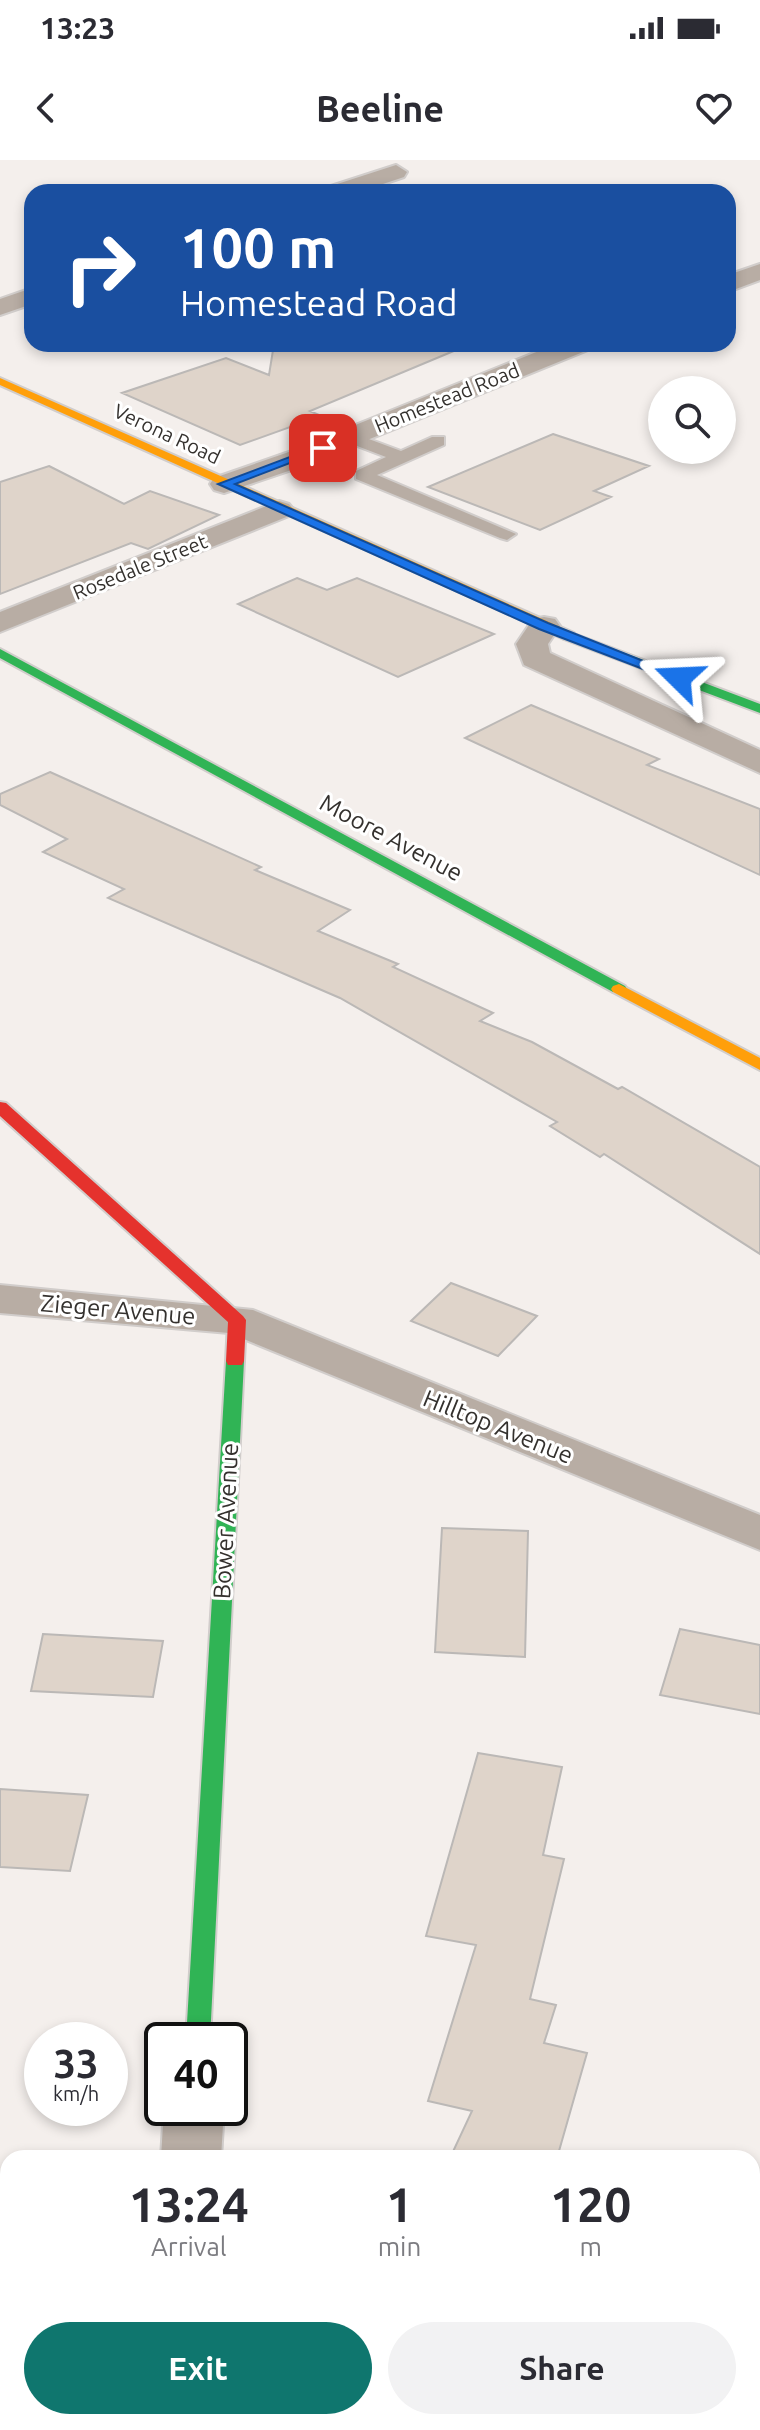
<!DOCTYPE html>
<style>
:root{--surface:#fff;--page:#f2f2f3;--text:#2b2b33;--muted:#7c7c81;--accent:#0f766e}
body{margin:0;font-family:Ubuntu,sans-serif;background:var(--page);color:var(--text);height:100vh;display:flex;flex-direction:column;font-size:30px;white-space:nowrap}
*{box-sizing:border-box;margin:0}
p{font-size:26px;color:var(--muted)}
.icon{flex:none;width:44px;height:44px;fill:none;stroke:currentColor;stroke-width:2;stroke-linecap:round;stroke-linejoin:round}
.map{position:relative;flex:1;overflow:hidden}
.panel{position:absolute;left:0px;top:1990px;width:760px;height:280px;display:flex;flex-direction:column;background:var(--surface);border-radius:24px 24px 0 0;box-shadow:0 4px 12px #0003}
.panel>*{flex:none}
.banner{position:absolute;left:24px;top:24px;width:712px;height:168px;border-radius:24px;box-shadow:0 4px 12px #0003;background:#1a4fa0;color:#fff;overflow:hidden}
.tools{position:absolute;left:648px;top:216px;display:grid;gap:16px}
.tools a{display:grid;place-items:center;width:88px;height:88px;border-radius:50%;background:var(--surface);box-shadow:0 4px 12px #0003;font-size:40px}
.speed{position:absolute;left:24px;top:1862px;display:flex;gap:16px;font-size:40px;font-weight:700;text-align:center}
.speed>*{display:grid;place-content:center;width:104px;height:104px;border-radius:50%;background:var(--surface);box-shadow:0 4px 12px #0003;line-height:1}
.speed small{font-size:20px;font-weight:400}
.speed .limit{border:4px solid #111;border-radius:12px;background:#fff;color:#111}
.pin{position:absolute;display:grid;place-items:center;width:68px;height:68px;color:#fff;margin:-34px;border-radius:16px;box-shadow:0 4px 12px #0006}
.me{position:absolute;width:88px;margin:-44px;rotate:291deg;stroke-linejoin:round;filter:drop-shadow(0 0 6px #0008)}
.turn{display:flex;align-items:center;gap:28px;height:168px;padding:0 24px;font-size:36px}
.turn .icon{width:104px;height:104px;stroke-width:2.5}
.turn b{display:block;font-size:56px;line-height:68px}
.eta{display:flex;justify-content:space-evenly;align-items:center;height:136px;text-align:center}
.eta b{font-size:48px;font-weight:600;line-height:56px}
.button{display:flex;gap:16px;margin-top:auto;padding:16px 24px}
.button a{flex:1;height:92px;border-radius:48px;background:var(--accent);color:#fff;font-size:32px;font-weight:600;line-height:92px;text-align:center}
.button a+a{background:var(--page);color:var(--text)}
.status{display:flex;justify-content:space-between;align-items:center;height:56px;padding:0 40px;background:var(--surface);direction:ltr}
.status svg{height:22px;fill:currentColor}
header{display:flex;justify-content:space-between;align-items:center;height:104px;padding:0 24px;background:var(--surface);font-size:36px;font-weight:600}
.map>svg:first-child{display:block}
.building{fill:#dfd4ca;stroke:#bbb8b6;stroke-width:2}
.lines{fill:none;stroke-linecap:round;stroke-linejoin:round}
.lane-casing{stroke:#d1cdcb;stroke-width:4}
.street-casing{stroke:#d1cdcb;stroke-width:4}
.fast-casing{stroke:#d1cdcb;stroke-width:4}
.slow-casing{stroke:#d1cdcb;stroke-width:4}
.jam-casing{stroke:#d1cdcb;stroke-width:4}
.lane{fill:#b8ada4;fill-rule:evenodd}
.street{fill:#b8ada4;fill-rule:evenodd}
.fast{fill:#30b455;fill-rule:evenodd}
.slow{fill:#ff9f0a;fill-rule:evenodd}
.jam{fill:#e5322d;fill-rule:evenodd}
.route{fill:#1a73e8;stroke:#114b97;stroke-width:2}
.labels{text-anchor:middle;stroke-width:6;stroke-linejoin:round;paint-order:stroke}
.far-street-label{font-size:20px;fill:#34312e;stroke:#fff}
.street-label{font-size:24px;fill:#34312e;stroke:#fff}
</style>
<div class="status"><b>13:23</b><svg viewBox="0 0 49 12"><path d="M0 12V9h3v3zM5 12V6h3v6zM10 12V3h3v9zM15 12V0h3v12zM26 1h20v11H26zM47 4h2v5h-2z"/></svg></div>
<header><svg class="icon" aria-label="back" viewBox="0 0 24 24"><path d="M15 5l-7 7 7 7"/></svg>Beeline<svg class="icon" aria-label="heart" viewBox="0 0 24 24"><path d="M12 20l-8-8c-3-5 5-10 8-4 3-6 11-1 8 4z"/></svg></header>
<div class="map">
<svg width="760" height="2270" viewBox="0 0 760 2270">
<rect width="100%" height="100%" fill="#f4efec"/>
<!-- building -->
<path class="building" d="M274,184H468V185L310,251L321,256L240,285L122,233L226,198L269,215Z
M553,274L649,306L594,331L611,337L540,370L428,327Z
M49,306L124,344L150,331L219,355L148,389L131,383L0,434V322Z
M297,418L327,430L357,418L494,474L398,517L238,444Z
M531,545L659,599L647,605L760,649V715L465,578Z
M50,612L261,707L255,710L350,750L318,771L398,804L393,807L493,853L480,861L532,882L618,929L622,927L760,1007V1094L604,994L600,997L550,966L557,962L340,838L108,738L124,729L43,692L67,679L0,645V634Z
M451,1123L537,1156L498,1196L411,1161Z
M442,1368L528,1371L525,1497L435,1492Z
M680,1469L760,1485V1554L660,1535Z
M43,1474L163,1481L153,1537L31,1531Z
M478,1593L562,1607L543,1695L564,1699L530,1839L556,1845L544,1883L587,1893L557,1998H450L472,1951L428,1941L476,1785L426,1776Z
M0,1629L88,1635L70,1711L0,1707Z"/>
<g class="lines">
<defs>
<path id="lane" d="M350,272L401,291L432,277H444V285L377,315L516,374L507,380L500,378L356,319V311L386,297L344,281V273Z"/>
<path id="street" d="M396,5L407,12L404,17L359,32H324L328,27Z
M760,104V120L728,132V115Z
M32,128V144L0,155V139Z
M556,184H592L588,190L306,305L224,333L214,330L210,324L214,318L286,293Z
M279,341L289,344L294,350L289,356L0,472V452Z
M544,457L555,459L560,466L548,484L550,493L760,590V613L524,505L516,484L533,459Z
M0,1125L253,1150L760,1355V1390L229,1173L0,1153Z
M164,1948H224L221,1998H161Z
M752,2244L760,2247V2270H680L676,2262H752Z
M79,2262H145L141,2270H75Z"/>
<path id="fast" d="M569,472L760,544V553L564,479L563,476Z
M0,489L625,826L627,829L625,832H613L0,498Z
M235,1195L244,1201L210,1880H186L226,1201Z"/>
<path id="slow" d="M0,218L574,473L575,476L564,479L0,225Z
M619,824L760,898V910L613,832L611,829L613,826Z"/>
<path id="jam" d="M0,942L6,943L243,1156L246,1160L244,1201L242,1205H228L226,1201L228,1162L0,956Z"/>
</defs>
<!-- lane casing -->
<use href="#lane" class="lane-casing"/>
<!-- street casing -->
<use href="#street" class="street-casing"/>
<!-- fast casing -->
<use href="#fast" class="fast-casing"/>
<!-- slow casing -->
<use href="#slow" class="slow-casing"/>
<!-- jam casing -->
<use href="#jam" class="jam-casing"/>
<!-- lane -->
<use href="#lane" class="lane"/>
<!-- street -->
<use href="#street" class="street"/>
<!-- fast -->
<use href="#fast" class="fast"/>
<!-- slow -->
<use href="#slow" class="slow"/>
<!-- jam -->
<use href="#jam" class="jam"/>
</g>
<!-- route -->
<path class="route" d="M319,286L329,288L235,324L548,463L686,518L674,521L539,469L218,324Z"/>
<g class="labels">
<!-- far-street labels -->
<g class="far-street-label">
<text transform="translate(447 238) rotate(-22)" y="7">Homestead Road</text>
<text transform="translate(167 274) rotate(25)" y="7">Verona Road</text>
<text transform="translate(140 407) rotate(-22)" y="7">Rosedale Street</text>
</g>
<!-- street labels -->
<g class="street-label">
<text transform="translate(391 678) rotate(28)" y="8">Moore Avenue</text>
<text transform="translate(118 1150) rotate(5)" y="8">Zieger Avenue</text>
<text transform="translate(498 1267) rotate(22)" y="8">Hilltop Avenue</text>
<text transform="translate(226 1361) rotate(-87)" y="8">Bower Avenue</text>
</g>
</g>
</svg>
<div class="tools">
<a><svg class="icon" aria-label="search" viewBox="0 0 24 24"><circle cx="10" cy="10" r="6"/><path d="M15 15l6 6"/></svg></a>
</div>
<div class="speed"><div>33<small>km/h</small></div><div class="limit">40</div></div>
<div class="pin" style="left:323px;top:288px;background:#d93025"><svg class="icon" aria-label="arrive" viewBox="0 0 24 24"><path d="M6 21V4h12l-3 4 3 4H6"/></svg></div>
<svg class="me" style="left:679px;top:518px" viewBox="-20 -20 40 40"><path d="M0-17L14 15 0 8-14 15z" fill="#1a73e8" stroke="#fff" stroke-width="4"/></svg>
<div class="banner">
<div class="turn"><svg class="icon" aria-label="right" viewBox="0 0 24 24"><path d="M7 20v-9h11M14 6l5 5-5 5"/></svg><div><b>100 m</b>Homestead Road</div></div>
</div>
<section class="panel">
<div class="eta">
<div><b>13:24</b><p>Arrival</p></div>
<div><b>1</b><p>min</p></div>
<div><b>120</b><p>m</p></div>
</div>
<div class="button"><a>Exit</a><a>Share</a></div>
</section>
</div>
